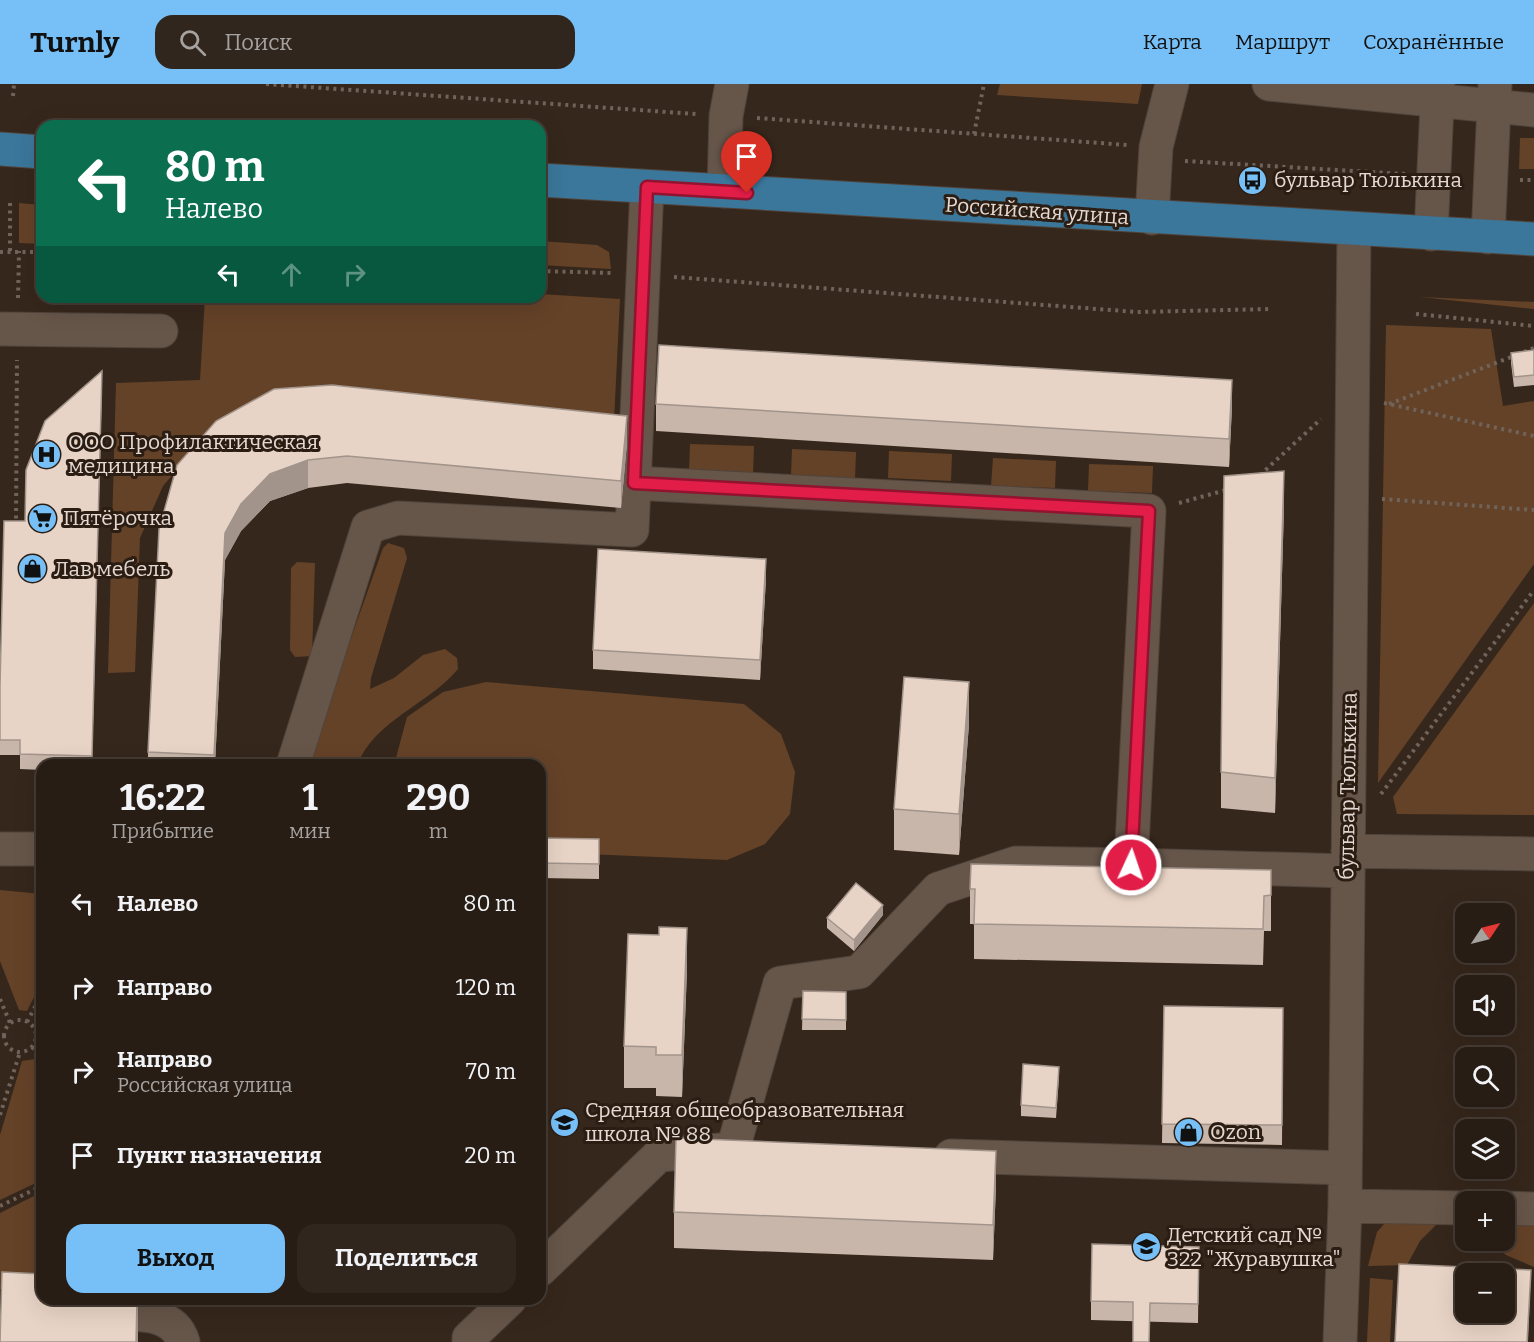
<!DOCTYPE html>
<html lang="ru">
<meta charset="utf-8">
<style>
:root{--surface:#281d15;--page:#30261e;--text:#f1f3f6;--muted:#a5a2a0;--line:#443b34;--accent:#77c0f7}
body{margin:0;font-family:Bitter,serif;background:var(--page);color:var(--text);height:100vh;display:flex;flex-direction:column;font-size:22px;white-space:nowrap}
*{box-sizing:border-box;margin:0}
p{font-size:20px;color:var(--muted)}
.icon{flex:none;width:33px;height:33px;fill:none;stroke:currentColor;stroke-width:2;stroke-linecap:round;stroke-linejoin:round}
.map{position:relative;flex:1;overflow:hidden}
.details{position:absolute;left:36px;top:675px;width:510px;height:546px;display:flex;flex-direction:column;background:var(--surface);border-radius:18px;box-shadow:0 6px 24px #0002,0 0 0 2px var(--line)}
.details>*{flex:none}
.hud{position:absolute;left:36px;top:36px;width:510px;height:183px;border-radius:18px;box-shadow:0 6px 24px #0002,0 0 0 2px var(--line);background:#0b6e4f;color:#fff;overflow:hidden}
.needle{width:39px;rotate:55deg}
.buttons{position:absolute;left:1455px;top:819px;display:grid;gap:12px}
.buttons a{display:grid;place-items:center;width:60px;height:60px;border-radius:12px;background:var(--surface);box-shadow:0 6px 24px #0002,0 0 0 2px var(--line);font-size:30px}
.pin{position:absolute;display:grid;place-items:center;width:51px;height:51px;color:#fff;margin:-62px -26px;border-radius:50% 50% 50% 0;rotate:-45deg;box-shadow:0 0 6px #0007}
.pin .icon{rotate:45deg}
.me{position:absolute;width:66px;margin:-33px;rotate:3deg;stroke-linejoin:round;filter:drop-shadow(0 0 4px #0008)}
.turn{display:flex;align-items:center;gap:21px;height:126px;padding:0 30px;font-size:27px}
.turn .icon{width:78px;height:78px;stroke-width:2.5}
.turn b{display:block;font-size:42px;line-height:51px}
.lanes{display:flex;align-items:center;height:57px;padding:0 30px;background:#0003;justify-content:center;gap:30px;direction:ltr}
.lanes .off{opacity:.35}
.eta{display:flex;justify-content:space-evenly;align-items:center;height:102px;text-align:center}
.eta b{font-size:36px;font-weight:700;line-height:42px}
.action{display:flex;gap:12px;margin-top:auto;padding:12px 30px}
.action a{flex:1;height:69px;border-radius:18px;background:var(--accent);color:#111;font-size:24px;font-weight:700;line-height:69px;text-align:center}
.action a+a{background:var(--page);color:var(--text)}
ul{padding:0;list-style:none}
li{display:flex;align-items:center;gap:18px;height:84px;padding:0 30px}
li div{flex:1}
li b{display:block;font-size:22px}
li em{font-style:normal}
header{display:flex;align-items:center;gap:36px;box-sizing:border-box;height:84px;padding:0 30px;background:var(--accent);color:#111}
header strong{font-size:28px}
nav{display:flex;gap:33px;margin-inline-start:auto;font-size:21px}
.search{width:420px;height:54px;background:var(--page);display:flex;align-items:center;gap:15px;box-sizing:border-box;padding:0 21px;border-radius:18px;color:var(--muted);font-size:22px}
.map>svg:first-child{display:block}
.green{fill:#644228}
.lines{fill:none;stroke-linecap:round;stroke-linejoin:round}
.minor-casing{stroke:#50443b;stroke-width:35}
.major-casing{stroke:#50443b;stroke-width:35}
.path{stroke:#70635a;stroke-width:4;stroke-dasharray:3 4.5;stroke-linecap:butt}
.minor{stroke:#665549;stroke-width:33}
.major{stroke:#3b779b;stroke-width:33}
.wall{fill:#c8b6aa}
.shaded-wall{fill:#a2948b}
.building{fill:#e8d4c6;stroke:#a2948b;stroke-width:1.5;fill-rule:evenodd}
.route-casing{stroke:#92132f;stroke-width:15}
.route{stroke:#e11d48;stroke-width:10}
.labels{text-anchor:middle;stroke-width:6;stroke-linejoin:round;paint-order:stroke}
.poi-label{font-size:21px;fill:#e3d9d2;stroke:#2c1d13;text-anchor:start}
.street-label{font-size:21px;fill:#e3d9d2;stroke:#2c1d13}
</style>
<header>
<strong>Turnly</strong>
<div class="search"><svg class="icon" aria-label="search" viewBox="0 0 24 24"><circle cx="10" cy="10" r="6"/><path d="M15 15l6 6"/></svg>Поиск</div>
<nav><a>Карта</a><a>Маршрут</a><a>Сохранённые</a></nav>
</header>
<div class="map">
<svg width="1534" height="1258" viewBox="0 0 1534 1258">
<rect width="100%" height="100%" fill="#36271c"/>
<!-- green -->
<path class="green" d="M1000,0H1142L1138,20L997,11Z
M1520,54H1534V85H1519Z
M19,119L42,121V160L19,159Z
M540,157L597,161L609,168L611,185L540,181Z
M540,210L620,215L614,337L208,349L163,402L140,454L135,588L108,589L116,299L200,296L205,213H540Z
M1420,213L1534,218V225Z
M1386,241L1491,245L1503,322L1534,317V480L1378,699Z
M690,360L754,362L753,390L689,387Z
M792,365L856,368L855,395L791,392Z
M889,367L952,370L951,397L888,394Z
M993,374L1056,377L1055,404L991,402Z
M1089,380L1153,382L1152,409L1088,407Z
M388,459L404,464L407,474L371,594L370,605L394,594L423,571L445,565L457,574L458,585C428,621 376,635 357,681H306L383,464Z
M297,478L315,479L312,572L295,573L290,566L291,484Z
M1534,519V731L1397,730L1393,713Z
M486,598L744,620L781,650L795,688L790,730L765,760L727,776L540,768V681H394L407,633L443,608Z
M0,806L42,810V897L27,927L19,926L0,877Z
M35,975L42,984V1096L0,1116V1051L22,977Z
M42,1108V1206L0,1205V1129Z
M1386,1138L1438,1139L1420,1157L1407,1181L1368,1182L1377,1148Z
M1534,1140V1183L1506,1171L1489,1157L1504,1156L1505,1141Z
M1370,1194L1393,1196L1390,1258H1367Z"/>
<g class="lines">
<defs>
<path id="minor" d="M1269,0L1534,26
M724,107L726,32L732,0
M1152,134L1156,63L1172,0
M1431,150L1438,0
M1488,153L1495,0
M0,245L161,247
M634,399L1149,427L1131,781L1347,787
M293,681L368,443L398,434L632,446L647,103
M0,765H42
M1348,767L1534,770
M951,1072L1345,1084
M1345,1122L1466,1124
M1504,1124L1534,1125
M540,1186L659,1071L733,1065L780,899L859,888L938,805L1016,779L1131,781
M93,1229C123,1232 173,1222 183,1258
M469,1258V1254L510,1215
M1340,1258L1345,1122L1354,146"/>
<path id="major" d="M0,65L42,68
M540,96L1534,155"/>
</defs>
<!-- minor casing -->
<use href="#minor" class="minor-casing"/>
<!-- major casing -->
<use href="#major" class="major-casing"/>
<!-- path -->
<path class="path" d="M266,0L696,30
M13,12L14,0
M757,34L1127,61
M974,50L984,0
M1185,77L1405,90
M1520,96H1534
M10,167V116
M0,168H42
M540,187L612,189
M674,193L1137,228L1271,225
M18,214L19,167
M1416,230L1534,242
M1524,268L1534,264
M1384,319L1534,352
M1389,320L1514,272
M1260,391L1321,335
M1382,415L1534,426
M1179,419L1226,406
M14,440H16L17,276
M1381,710L1534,506
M0,915L10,939
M4 952a16 16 0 1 1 32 0a16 16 0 1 1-32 0Z
M27,938L42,910
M32,963L42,975
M0,1031L20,968
M0,1122L42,1102"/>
<!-- minor -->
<use href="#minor" class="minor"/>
<!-- major -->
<use href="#major" class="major"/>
</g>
<!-- wall -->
<path class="wall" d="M1534,266V301L1514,303L1511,279V269Z
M102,302L92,681H42V686L20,685V671H0V601L25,437Z
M656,320L1232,323L1229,383L656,347Z
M216,337L627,359L621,424L347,399L308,404L270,417L241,447L225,476L215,681H148V668Z
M1284,423L1275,729L1221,724V688Z
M766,495L760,596L593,585V566Z
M969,640L959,771L894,766V725Z
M540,754L599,755V795L540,794Z
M1271,786V847H1264L1263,881L974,875V840H970V805Z
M883,831L854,867L827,844V834Z
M687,886L682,1013L656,1012V1004H624V962Z
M803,907L846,908V946H802Z
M1164,922L1283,924L1282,1061L1162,1059Z
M1059,993L1056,1034L1021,1032V1021Z
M996,1102L993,1176L674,1164V1128Z
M1199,1163L1198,1239L1091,1236V1217Z"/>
<!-- shaded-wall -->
<path class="shaded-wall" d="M1232,296V323L1229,383V355Z
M627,332V359L621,424V397Z
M308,376V404L270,417L241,447L225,476L215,681H214L225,449L241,420L270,390Z
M1284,387V423L1275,729V694Z
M766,475V495L760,596V576Z
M969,598V640L959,771V730Z
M883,821V831L854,867V856Z
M687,844V886L682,1013V971Z
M996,1067V1102L993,1176V1141Z
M1531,1186L1528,1258H1527Z
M137,1215H138V1258H136Z"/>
<!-- building -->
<path class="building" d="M659,261L1232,296L1229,355L656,320Z
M1534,266V291L1514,293L1511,269Z
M102,287L92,672L20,670V656H0V601L4,437H25L26,386L45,337Z
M332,301L627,332L621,397L347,372L308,376L270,390L241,420L225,449L214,671L148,668L159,445L177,381L216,337L274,305Z
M1284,387L1275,694L1221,688L1224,392Z
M598,465L766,475L760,576L593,566Z
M904,593L969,598L959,730L894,725Z
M540,754L599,755V780L540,779Z
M971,780L1271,786V811L1264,812L1263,845L974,840L975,805H970Z
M856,799L883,821L854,856L827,834Z
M659,843L687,844L682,971H656V963L624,962L628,850L659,851Z
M803,907L846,908V936L802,935Z
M1164,922L1283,924L1282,1041L1162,1040Z
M1023,980L1059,983L1056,1024L1021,1021Z
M676,1054L996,1067L993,1141L674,1128Z
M1092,1160L1199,1163L1198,1220L1150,1219L1149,1258H1133V1218L1091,1217Z
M1399,1180L1531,1186L1527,1258H1395ZM1466,1190H1504V1228H1466Z
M2,1188L42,1190V1215H137L136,1258H0Z"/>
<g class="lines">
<defs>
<path id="route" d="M747,109L647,103L634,399L1149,427L1131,781"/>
</defs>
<!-- route casing -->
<use href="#route" class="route-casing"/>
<!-- route -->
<use href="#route" class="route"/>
</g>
<!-- icons -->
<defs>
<symbol id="bus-disc" viewBox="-11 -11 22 22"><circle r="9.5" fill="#77c0f7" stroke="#2c1d13"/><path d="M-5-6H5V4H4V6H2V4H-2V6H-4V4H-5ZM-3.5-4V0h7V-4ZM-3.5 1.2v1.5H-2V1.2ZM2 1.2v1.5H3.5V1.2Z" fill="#111"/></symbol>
<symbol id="hospital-disc" viewBox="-11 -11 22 22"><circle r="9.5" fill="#77c0f7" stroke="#2c1d13"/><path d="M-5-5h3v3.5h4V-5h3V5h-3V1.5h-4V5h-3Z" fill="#111"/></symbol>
<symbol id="supermarket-disc" viewBox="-11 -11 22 22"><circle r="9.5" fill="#77c0f7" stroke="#2c1d13"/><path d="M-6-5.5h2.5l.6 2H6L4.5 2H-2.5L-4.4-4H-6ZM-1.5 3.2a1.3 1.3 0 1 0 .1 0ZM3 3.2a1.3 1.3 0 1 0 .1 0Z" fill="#111"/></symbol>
<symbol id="shop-disc" viewBox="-11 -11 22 22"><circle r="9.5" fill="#77c0f7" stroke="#2c1d13"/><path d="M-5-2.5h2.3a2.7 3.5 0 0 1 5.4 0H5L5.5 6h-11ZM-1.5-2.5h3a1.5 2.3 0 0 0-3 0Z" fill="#111"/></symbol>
<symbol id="school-disc" viewBox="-11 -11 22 22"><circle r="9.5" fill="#77c0f7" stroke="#2c1d13"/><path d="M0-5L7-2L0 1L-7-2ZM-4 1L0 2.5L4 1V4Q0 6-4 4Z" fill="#111"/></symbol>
</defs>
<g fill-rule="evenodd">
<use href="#bus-disc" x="1236" y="80" width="33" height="33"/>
<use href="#hospital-disc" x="30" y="354" width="33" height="33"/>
<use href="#supermarket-disc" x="26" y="418" width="33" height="33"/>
<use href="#shop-disc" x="16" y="468" width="33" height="33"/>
<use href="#school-disc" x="548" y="1022" width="33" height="33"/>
<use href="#shop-disc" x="1172" y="1032" width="33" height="33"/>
<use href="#school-disc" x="1130" y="1146" width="33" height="33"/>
</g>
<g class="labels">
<!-- poi labels -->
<g class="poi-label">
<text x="1274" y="103">бульвар Тюлькина</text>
<text x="68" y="365">ООО Профилактическая<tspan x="68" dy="24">медицина</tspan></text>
<text x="63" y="441">Пятёрочка</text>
<text x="54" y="492">Лав мебель</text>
<text x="585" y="1033">Средняя общеобразовательная<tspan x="585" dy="24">школа № 88</tspan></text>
<text x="1210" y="1055">Ozon</text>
<text x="1167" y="1158">Детский сад №<tspan x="1167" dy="24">322 "Журавушка"</tspan></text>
</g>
<!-- street labels -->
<g class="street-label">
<text transform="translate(1037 127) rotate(4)" y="7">Российская улица</text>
<text transform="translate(1348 702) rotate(-89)" y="7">бульвар Тюлькина</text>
</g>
</g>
</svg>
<div class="buttons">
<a><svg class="needle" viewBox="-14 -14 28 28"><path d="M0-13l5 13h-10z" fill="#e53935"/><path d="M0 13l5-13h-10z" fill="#a5a2a0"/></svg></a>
<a><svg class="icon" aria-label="sound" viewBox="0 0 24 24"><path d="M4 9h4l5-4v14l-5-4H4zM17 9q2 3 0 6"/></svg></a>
<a><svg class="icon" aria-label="search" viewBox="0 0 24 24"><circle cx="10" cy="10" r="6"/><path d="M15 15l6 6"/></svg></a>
<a><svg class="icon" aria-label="layers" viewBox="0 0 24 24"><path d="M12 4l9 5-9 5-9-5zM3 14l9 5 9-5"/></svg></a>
<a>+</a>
<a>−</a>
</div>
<div class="pin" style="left:747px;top:109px;background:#d93025"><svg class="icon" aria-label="arrive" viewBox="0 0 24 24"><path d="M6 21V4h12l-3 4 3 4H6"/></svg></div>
<svg class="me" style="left:1131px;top:781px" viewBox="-20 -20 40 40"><circle r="17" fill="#e11d48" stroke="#fff" stroke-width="3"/><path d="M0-11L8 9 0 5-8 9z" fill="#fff"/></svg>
<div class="hud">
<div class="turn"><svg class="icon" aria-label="left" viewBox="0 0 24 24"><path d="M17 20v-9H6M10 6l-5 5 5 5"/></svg><div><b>80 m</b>Налево</div></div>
<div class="lanes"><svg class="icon" aria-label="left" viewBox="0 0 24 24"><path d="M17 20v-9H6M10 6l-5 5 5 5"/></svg><svg class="icon off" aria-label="ahead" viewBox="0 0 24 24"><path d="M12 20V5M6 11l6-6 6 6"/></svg><svg class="icon off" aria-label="right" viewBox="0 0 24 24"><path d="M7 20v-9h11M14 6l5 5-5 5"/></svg></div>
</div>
<section class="details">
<div class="eta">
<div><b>16:22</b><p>Прибытие</p></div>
<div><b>1</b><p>мин</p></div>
<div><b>290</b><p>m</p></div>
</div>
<ul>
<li><svg class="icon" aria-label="left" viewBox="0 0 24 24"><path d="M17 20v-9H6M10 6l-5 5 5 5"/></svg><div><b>Налево</b></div><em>80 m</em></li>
<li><svg class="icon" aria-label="right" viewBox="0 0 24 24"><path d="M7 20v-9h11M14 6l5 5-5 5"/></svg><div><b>Направо</b></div><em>120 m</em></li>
<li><svg class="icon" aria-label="right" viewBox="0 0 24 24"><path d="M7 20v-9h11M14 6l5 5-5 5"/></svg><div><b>Направо</b><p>Российская улица</p></div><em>70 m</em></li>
<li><svg class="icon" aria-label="arrive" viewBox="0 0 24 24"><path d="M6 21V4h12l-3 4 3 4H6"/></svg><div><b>Пункт назначения</b></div><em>20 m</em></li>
</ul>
<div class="action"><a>Выход</a><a>Поделиться</a></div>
</section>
</div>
